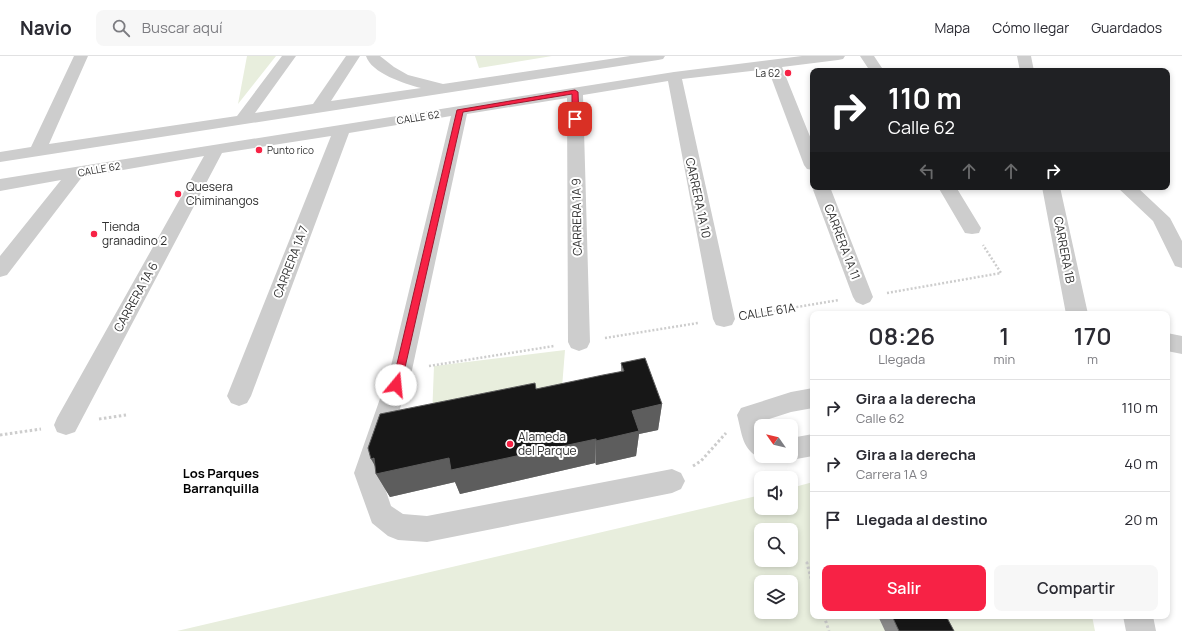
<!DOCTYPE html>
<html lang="es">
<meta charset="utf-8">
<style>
:root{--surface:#fff;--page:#f7f7f7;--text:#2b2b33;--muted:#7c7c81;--line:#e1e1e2;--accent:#f72245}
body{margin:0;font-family:Manrope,sans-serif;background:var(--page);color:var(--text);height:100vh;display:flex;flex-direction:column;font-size:15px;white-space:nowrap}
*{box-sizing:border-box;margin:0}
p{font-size:13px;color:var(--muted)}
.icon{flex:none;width:22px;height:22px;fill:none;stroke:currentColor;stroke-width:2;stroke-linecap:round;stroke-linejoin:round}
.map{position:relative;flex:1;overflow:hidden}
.sheet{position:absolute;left:810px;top:255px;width:360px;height:308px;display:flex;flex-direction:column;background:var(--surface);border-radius:8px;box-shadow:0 2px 6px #0003}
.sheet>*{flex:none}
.hud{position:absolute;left:810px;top:12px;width:360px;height:122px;border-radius:8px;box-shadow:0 2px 6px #0003;background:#202124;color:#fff;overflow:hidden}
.needle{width:26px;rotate:304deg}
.buttons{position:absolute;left:754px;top:363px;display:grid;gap:8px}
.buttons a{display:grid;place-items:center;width:44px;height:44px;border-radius:8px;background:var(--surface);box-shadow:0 2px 6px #0003;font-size:20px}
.pin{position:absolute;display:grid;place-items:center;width:34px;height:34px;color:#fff;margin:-17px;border-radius:8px;box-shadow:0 2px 6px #0006}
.me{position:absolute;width:44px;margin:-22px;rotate:17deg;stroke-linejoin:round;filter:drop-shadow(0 0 3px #0008)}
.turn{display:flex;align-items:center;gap:14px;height:84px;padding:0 12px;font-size:18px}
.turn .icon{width:52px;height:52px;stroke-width:2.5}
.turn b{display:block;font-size:28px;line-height:34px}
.lanes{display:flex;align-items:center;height:38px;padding:0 12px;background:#0003;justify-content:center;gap:20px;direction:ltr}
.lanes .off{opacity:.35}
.eta{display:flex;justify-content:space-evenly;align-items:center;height:68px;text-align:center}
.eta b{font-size:24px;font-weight:600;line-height:28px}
.button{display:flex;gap:8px;margin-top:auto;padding:8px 12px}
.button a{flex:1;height:46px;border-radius:8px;background:var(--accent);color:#fff;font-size:16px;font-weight:600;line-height:46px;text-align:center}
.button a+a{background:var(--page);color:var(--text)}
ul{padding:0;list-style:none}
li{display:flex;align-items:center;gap:12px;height:56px;padding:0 12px;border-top:1px solid var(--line)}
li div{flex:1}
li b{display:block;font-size:15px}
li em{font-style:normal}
header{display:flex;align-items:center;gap:24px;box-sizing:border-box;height:56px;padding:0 20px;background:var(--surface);border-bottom:1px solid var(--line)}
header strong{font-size:19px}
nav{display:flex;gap:22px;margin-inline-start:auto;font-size:14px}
.search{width:280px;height:36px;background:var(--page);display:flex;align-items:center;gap:10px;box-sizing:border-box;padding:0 14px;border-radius:8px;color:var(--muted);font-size:15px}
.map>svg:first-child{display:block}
.green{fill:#e8eedd;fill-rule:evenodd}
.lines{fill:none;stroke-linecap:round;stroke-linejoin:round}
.path-far1{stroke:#cdcdcd;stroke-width:2.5;stroke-dasharray:2 2;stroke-linecap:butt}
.path{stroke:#cdcdcd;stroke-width:3;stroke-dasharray:2.5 2.5;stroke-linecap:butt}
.minor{fill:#cdcdcd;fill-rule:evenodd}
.wall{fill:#8b8b8b}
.shaded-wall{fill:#5d5d5d}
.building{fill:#171717;stroke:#5d5d5d}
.route{fill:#f72245;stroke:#a1162d}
.poi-dot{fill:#f72245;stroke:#fff;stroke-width:1.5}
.labels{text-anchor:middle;stroke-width:4;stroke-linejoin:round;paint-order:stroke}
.far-poi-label{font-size:10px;fill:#303030;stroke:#fff;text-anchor:end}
.far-street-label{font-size:10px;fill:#303030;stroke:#fff}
.poi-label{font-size:12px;fill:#303030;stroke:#fff;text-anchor:start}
.street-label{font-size:12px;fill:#303030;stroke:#fff}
.neighbourhood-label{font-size:13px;font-weight:bold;fill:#000;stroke:#fff}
</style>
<header>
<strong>Navio</strong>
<div class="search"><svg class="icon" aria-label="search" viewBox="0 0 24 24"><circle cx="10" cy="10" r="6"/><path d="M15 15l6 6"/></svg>Buscar aquí</div>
<nav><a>Mapa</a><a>Cómo llegar</a><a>Guardados</a></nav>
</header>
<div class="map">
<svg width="1182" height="575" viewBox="0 0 1182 575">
<rect width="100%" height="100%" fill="#fff"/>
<!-- green -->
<path class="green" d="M247,0H276L238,48Z
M475,0H552L479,12Z
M565,294L561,344L432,361L434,310Z
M813,426V560H1092L1095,575H177L761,439V452H791V432ZM761,474H791V504H761ZM761,526H791V556H761Z"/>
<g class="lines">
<!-- path-far1 -->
<path class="path-far1" d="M887,237L1001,217L983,189
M749,259L839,244
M605,282L698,267
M429,310L554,290"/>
<!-- path -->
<path class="path" d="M99,363L126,359
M0,379L41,373
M693,410L701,405L726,377
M813,505L807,507L813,530
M824,560L829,575"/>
<!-- minor -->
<path class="minor" d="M74,0H88L49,88L237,60L282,0H296L255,57L313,48L346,0H360L331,45L421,32C405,28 371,17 366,0H380L394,11L408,19L443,28L630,0H665L663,3L658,4L0,106V96L31,91Z
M802,0H845L843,3L838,4L782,11L813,88V114L807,113L804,109L768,13L682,23L735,263L732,269L724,271L716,269L713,263L668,25L583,39L590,286L587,292L579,295L571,292L568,286L567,42L467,58L412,314L380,417L391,450L403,458L427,460L672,413L681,417L685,425L681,433L672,437L427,486L398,484L388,480L372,467L354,417L390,314L451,60L349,77L251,340L247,347L239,350L231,347L227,340L331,80L222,97L75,376L66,379L57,376L54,369L57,362L204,100L82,121L7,219L0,221V200L61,124L0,135V123L674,16Z
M860,0H874L884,15H870Z
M1017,0H1031L1034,15H1020Z
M813,130V131H830L873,241L870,246L863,249L856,246L853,241L812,131Z
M938,131H956L981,172L979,177L972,178L965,177Z
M1042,131H1060L1088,258H1066Z
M1117,131H1137L1170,162L1182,185V212L1175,210L1153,165Z
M1167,277L1182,280V298L1167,295Z
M813,332V352L791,356L763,365L764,370H761V400H766L761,402C742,395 742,377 737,359L741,352L791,336Z
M813,378V400L791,404L782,401L791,400V382Z
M1123,560H1153L1156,575H1126Z"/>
</g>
<!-- wall -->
<path class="wall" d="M621,307L662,348L658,374L639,378L636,400L596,409L595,407L460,438L455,426L390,441L376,418L536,333L621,316Z
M878,560H946L954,575H885Z"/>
<!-- shaded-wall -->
<path class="shaded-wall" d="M662,348L658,374L639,378L636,400L596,409V385L632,355Z
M596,383L595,407L460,438L455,426L390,441L376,418L379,417L371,403Z"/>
<!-- building -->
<path class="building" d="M645,302L662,348L632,355L639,375L596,385V383L451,414L449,402L376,418L374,402L371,403L368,392L380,358L535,327L536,333L603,319L624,315L621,307Z
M892,560H946L954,575H899Z"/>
<!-- route -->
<path class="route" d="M575,34L578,36L579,63L575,65L572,63V38L463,56L401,329L396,333L393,332L392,329L457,54Z"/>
<!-- markers -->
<g class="poi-dot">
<circle cx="788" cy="17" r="4"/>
<circle cx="259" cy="94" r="4"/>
<circle cx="178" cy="138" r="4"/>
<circle cx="94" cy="178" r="4"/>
<circle cx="510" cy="388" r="4"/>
</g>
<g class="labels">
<!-- far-poi labels -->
<g class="far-poi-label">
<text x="780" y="21">La 62</text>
<text x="267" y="98" text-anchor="start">Punto rico</text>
</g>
<!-- far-street labels -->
<g class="far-street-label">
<text transform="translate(418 61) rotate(-9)" y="4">CALLE 62</text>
<text transform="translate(99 113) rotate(-10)" y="4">CALLE 62</text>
</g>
<!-- poi labels -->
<g class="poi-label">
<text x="186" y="135">Quesera<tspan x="186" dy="14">Chiminangos</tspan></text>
<text x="102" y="175">Tienda<tspan x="102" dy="14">granadino 2</tspan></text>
<text x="518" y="385">Alameda<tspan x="518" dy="14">del Parque</tspan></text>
</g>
<!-- street labels -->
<g class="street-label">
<text transform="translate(698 142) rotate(78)" y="4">CARRERA 1A 10</text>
<text transform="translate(577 161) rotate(-91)" y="4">CARRERA 1A 9</text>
<text transform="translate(842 186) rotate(69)" y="4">CARRERA 1A 11</text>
<text transform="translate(1064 194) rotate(79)" y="4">CARRERA 1B</text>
<text transform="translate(291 206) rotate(-69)" y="4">CARRERA 1A 7</text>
<text transform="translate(136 241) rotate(-61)" y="4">CARRERA 1A 6</text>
<text transform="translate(767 256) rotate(-9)" y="4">CALLE 61A</text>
</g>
<!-- neighbourhood labels -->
<g class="neighbourhood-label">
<text x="221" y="422">Los Parques<tspan x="221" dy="15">Barranquilla</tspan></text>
</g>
</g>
</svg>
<div class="buttons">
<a><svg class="needle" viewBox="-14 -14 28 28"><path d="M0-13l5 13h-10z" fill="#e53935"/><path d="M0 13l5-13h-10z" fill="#7c7c81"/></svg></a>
<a><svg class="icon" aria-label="sound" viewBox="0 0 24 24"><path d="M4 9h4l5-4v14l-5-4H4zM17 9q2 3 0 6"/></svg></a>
<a><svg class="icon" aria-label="search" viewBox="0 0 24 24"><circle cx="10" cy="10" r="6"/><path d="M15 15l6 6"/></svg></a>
<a><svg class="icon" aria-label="layers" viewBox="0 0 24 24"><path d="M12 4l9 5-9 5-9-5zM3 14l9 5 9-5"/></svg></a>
</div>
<div class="pin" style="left:575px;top:63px;background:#d93025"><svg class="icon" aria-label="arrive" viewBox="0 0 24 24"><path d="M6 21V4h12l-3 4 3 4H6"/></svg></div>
<svg class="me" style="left:396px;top:329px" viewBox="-20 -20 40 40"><circle r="19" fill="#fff"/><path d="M0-13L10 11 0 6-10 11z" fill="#f72245"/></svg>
<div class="hud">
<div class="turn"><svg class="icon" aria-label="right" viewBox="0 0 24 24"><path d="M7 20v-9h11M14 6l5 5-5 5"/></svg><div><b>110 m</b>Calle 62</div></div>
<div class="lanes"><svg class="icon off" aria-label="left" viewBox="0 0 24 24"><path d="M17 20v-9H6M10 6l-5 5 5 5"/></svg><svg class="icon off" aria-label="ahead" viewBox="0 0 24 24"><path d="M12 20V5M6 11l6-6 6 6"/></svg><svg class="icon off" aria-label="ahead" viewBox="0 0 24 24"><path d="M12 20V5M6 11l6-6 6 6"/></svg><svg class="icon" aria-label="right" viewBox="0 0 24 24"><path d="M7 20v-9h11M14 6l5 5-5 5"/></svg></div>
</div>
<section class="sheet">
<div class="eta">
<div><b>08:26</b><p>Llegada</p></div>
<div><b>1</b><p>min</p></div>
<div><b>170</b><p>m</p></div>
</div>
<ul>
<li><svg class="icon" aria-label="right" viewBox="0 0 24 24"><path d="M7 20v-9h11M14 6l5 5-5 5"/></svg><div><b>Gira a la derecha</b><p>Calle 62</p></div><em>110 m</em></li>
<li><svg class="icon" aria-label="right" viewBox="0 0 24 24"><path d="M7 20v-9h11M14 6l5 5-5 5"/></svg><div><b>Gira a la derecha</b><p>Carrera 1A 9</p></div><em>40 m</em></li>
<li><svg class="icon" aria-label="arrive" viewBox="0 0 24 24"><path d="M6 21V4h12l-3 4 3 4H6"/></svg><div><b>Llegada al destino</b></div><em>20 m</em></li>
</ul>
<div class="button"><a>Salir</a><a>Compartir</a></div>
</section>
</div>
